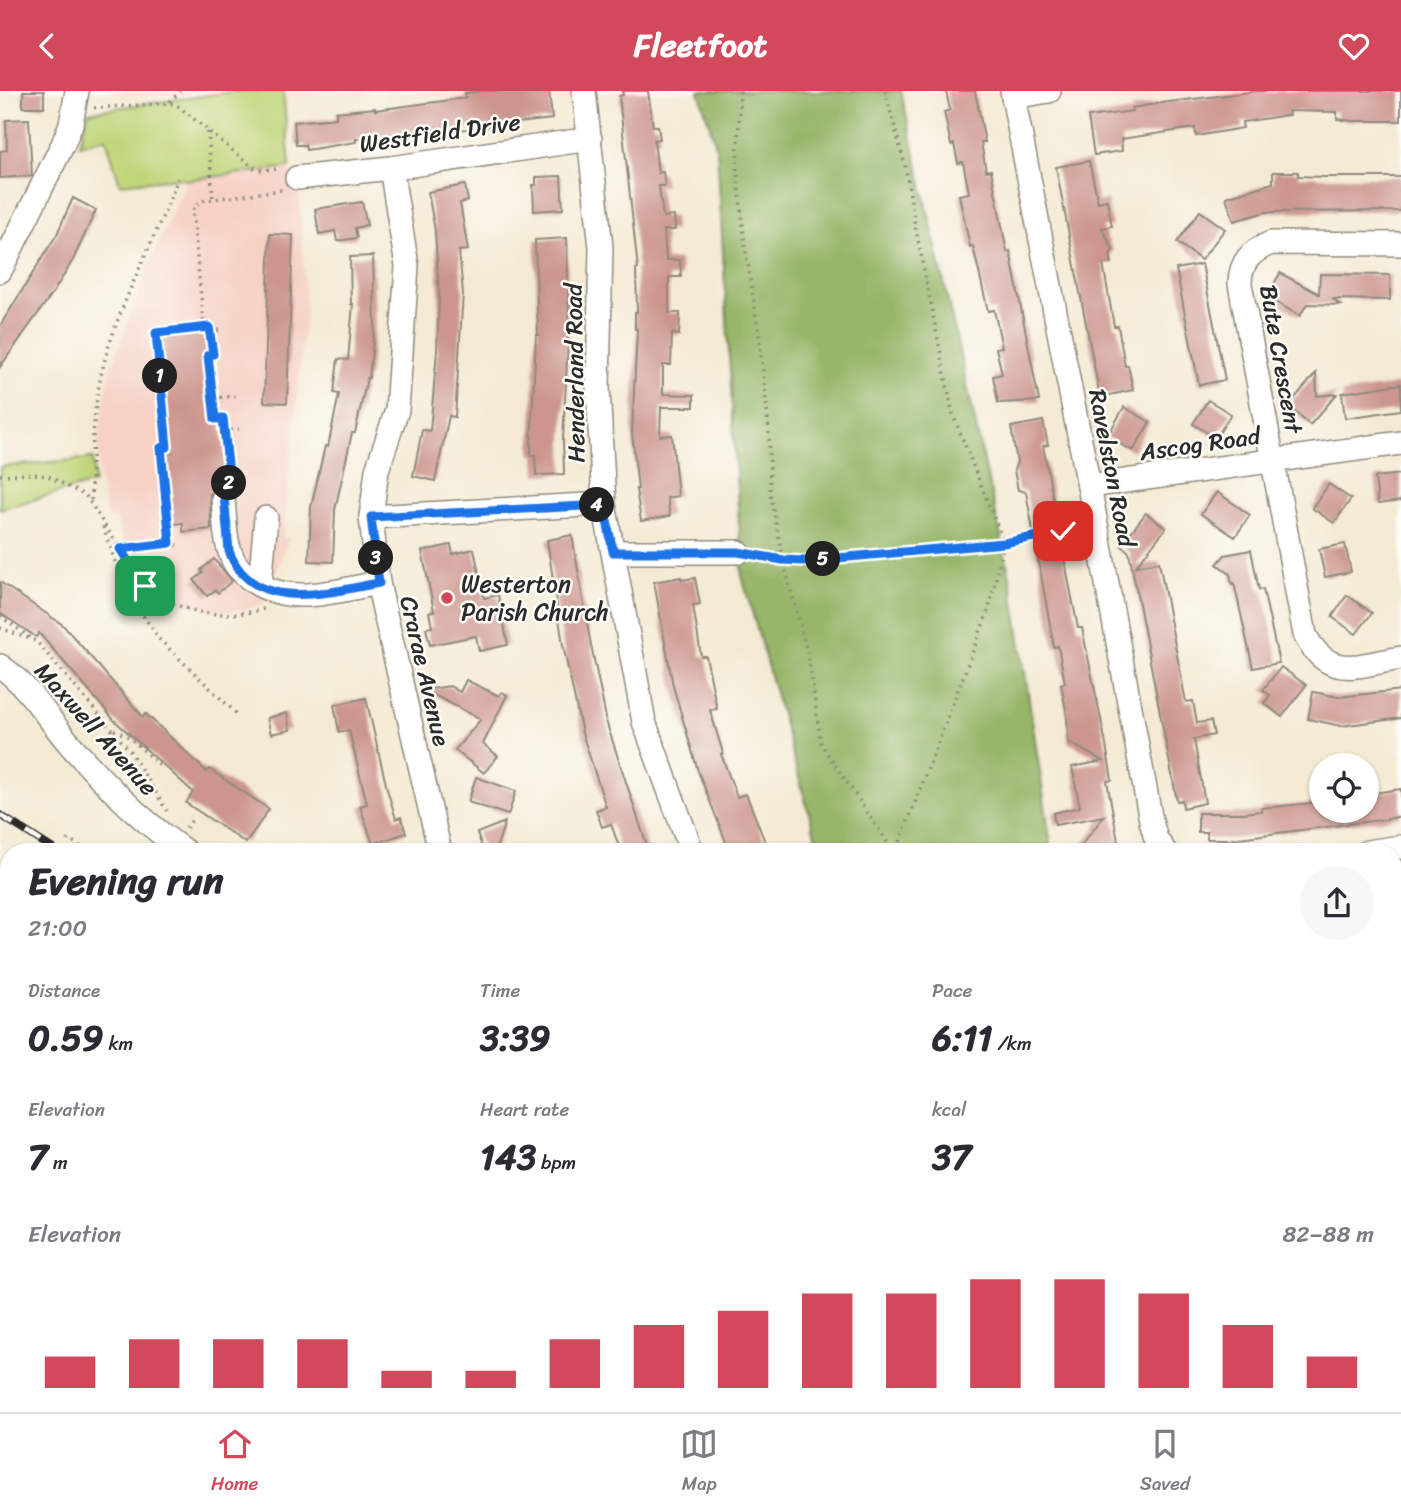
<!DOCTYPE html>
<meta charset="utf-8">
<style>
body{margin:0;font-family:Sriracha,sans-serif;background:#f7f7f7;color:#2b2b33;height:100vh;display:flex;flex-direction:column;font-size:26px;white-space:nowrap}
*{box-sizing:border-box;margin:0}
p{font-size:23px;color:#7c7c81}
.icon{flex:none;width:38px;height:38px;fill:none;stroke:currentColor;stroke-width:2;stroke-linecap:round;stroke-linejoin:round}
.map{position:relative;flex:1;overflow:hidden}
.details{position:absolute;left:0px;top:752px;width:1402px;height:569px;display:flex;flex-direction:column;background:#fff;border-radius:28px 28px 0 0;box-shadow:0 2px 5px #0004}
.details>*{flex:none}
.buttons{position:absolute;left:1309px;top:662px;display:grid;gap:14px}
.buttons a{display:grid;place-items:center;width:70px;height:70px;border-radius:50%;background:#fff;box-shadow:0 2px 5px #0004;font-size:35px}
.pin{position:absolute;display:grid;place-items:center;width:60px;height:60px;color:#fff;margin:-30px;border-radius:14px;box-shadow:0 4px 10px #0006}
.km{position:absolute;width:35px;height:35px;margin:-18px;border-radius:50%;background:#222;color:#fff;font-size:19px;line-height:35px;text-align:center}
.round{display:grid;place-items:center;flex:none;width:74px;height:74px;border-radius:37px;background:#f7f7f7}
.overview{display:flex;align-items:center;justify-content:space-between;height:119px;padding:0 28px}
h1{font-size:38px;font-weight:700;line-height:52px}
.figures{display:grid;grid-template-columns:repeat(3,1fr);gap:10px;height:119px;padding:7px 28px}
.figures div{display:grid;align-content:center}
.figures b{font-size:35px;font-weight:700}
.figures small{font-size:19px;font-weight:400}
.figures p{font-size:19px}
.chart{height:196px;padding:14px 28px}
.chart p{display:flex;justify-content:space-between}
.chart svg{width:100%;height:126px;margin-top:7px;stroke:#d1495b;stroke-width:6}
header{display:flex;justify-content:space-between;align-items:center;height:91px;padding:0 28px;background:#d1495b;color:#fff;font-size:32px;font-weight:700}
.dock{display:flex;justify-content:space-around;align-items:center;height:98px;border-top:2px solid #e1e1e2;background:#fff;font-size:19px;color:#7c7c81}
.dock a{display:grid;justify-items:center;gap:4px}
.dock .current{color:#d1495b}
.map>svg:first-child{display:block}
.built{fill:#f6d2c5}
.green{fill:#bfd579;stroke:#758052;stroke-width:2}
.forest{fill:#97b669;stroke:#61704a;stroke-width:2}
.water{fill:#4fbdc4;stroke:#3d7478;stroke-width:2}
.building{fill:#cc968e}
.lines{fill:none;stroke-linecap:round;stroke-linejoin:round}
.minor-casing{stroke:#908a7f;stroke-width:26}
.path{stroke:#908a7f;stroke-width:3.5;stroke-dasharray:2 5;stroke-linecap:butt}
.minor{stroke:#fff;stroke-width:23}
.rail-casing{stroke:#2b2b2b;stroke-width:8}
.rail{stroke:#fdfcf7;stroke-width:5;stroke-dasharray:16;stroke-linecap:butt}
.route-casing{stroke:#fff;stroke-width:14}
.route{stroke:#1a73e8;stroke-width:9}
.poi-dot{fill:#d1495b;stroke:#fdfcf7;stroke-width:2.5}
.labels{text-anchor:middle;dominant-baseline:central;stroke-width:5;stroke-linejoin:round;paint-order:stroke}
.street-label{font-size:24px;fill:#2b2b2b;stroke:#fdfcf7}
.poi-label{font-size:24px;fill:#2b2b2b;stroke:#fdfcf7;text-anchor:start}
</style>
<header><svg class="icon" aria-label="back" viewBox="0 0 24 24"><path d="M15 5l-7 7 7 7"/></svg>Fleetfoot<svg class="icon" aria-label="heart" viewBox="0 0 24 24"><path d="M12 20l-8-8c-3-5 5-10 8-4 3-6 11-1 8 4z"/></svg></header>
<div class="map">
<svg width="1401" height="1321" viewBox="0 0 1401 1321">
<rect width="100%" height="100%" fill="#fdfcf7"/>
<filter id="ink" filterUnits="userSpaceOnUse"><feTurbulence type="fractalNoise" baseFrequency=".0143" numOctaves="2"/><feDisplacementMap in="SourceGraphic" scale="14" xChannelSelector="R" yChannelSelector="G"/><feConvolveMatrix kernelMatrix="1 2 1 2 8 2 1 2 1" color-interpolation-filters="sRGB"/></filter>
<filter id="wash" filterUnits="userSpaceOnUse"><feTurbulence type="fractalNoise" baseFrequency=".00686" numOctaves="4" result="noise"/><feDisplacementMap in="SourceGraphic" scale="28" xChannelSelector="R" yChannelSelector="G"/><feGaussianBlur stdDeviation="1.57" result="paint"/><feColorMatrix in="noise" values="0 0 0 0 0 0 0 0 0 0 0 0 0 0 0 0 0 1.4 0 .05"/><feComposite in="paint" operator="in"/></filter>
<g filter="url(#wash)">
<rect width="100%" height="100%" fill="#f4ead3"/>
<!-- built -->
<path class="built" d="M 290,78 L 299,99 L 306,220 L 283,446 L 289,447 L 264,513 L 239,520 L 217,521 L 171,508 L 150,496 L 137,479 L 126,457 L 116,428 L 110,429 L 106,423 L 99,387 L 98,346 L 110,280 L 149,173 L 187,89 Z"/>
<!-- green -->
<g class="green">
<path d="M 238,0 L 283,0 L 290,76 L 187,89 L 178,87 L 120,93 L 106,47 L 79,54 L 88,21 Z"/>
<path d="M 93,367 L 94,392 L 0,418 L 0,376 Z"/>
<path d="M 9,806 L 9,941 L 0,937 L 0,827 Z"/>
<path d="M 0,1022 L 9,1025 L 9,1070 L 0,1068 Z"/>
</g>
<!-- forest -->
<g class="forest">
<path d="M 699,0 L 901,0 L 1012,496 L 1052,761 L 820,761 L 742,485 L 717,58 Z"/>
<path d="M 1393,1139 L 1401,1156 L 1401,1321 L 1230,1321 L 1218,1313 L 1393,1312 Z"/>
<path d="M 455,1313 L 494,1313 L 501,1321 L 464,1321 Z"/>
</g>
<!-- water -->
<g class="water">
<path d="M 0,943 L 9,946 L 9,993 L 0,991 Z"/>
<path d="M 518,1313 L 581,1313 L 589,1321 L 526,1321 Z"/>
</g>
<g id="blocks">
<!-- building -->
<g class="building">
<rect x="23" y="0" width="21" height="16"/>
<path d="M 484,0 L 549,0 L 552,28 L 382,48 L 382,46 L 356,48 L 356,51 L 306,59 L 305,54 L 296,54 L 294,31 L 336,27 L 336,21 L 375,17 L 375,19 L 466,7 L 465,2 Z"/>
<path d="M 622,0 L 648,0 L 653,35 L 658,35 L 660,48 L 654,49 L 658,82 L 663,81 L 665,95 L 659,95 L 663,126 L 674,125 L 675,139 L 664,139 L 666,169 L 680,169 L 681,186 L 669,186 L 669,222 L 680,222 L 679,244 L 672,243 L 671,274 L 663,274 L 663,303 L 694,304 L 694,316 L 661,316 L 660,345 L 672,344 L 678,405 L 667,407 L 670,425 L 641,430 L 636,398 L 638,398 L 632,342 L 637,238 L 635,238 L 635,221 L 637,221 L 636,178 L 638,178 L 619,5 L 623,4 Z"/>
<path d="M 946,0 L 975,0 L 985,51 L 981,51 L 986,80 L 991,79 L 1007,161 L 1010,160 L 1039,310 L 998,312 L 993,285 L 1002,283 L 996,257 L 1002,256 L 994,219 L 988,220 L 973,155 L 970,156 L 959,104 L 969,102 L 963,71 L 958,72 L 954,53 L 951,54 L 944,21 L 950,19 Z"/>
<path d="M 1258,0 L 1401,0 L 1401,30 L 1352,30 L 1337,28 L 1337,21 L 1288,20 L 1289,24 L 1242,31 L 1243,37 L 1196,45 L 1195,37 L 1121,48 L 1122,60 L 1094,64 L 1088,26 L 1133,20 L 1132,17 L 1161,12 Z"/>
<path d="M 29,28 L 32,85 L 0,87 L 0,60 L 7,59 L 6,29 Z"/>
<path d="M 1089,70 L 1098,111 L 1107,109 L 1112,135 L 1102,137 L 1113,159 L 1110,164 L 1112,172 L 1103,173 L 1114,235 L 1118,235 L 1125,275 L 1128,274 L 1133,299 L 1100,306 L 1056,76 Z"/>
<path d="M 1273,81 L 1298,81 L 1298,85 L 1324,86 L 1401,86 L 1401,120 L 1266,121 L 1234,130 L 1226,106 L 1273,92 Z"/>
<path d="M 561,85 L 563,118 L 534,120 L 533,94 L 536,94 L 536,86 Z"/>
<path d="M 465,94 L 468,110 L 460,112 L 468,159 L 459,160 L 463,202 L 455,326 L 449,325 L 435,390 L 413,385 L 422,339 L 430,340 L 437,260 L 439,203 L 435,140 L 428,101 Z"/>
<path d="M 73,107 L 96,119 L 73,169 L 54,200 L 0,276 L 0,235 L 57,143 Z"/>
<path d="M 362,111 L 367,134 L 355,137 L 357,147 L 337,150 L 335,140 L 319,143 L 315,118 Z"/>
<path d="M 1200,120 L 1225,138 L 1201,169 L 1177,151 Z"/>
<path d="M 270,143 L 293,144 L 287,312 L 264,311 Z"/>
<path d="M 567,147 L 569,231 L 563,348 L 564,383 L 536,384 L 535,364 L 531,364 L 531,354 L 536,244 L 538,244 L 535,149 Z"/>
<path d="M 373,165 L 375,232 L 369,287 L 367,287 L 355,342 L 352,342 L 335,419 L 333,471 L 309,470 L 311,416 L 325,355 L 328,356 L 339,303 L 334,302 L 338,268 L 348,269 L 353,213 L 351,213 L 350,166 Z"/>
<path d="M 1202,173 L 1225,289 L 1199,294 L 1176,178 Z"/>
<path d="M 1280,182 L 1319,203 L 1320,183 L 1390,184 L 1390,209 L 1333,208 L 1340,214 L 1307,213 L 1300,225 L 1267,206 Z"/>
<path d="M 208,239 L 210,261 L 205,261 L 212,331 L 221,330 L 227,389 L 220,390 L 221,394 L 214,397 L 210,403 L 211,438 L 183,441 L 183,432 L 173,433 L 165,363 L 172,362 L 160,244 Z"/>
<path d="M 1316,282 L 1317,305 L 1337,303 L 1310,334 L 1288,315 Z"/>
<path d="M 1401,293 L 1401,319 L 1345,327 L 1342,302 Z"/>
<path d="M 1208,309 L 1231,323 L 1216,347 L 1193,333 Z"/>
<path d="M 1124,316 L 1150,331 L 1133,360 L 1107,346 Z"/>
<path d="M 1043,330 L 1048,354 L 1043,355 L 1070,497 L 1078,537 L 1082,537 L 1105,648 L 1112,689 L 1107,690 L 1120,761 L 1076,761 L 1104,725 L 1055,734 L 1053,722 L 1080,716 L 1072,676 L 1103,670 L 1068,651 L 1067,624 L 1061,593 L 1065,592 L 1058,555 L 1054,556 L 1026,401 L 1018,399 L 1014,379 L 1017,371 L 1011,336 Z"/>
<path d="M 1401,383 L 1401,410 L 1378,413 L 1375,386 Z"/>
<path d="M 1329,393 L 1351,408 L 1334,432 L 1312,417 Z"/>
<path d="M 1217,401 L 1250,424 L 1235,446 L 1201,423 Z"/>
<path d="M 1146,422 L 1166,437 L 1136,475 L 1159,471 L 1186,611 L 1193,610 L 1197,632 L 1211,630 L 1214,644 L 1194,648 L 1205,712 L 1183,717 L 1182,709 L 1177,710 L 1129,461 L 1121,454 Z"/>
<path d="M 572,444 L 590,549 L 606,627 L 605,627 L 649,761 L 621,761 L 611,733 L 602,736 L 596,719 L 606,716 L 582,642 L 563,554 L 547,449 Z"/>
<path d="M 1345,453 L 1351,481 L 1325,486 L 1319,458 Z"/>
<path d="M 451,454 L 453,463 L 474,458 L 484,507 L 498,504 L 508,554 L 479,560 L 476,545 L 430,554 L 426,537 L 432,536 L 429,521 L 434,520 L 422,460 Z"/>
<path d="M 1251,459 L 1259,499 L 1263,498 L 1279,572 L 1253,577 L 1234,492 L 1232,493 L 1230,483 L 1217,473 L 1225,464 Z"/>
<path d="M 214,468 L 232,490 L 218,502 L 215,499 L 207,505 L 194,489 L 203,482 L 201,479 Z"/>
<path d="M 681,486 L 682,489 L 695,487 L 700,513 L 693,514 L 701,565 L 706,565 L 717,618 L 710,619 L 723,662 L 721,663 L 737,706 L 746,703 L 769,761 L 730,761 L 698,680 L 673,595 L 654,491 Z"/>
<path d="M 0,491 L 63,534 L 143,626 L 146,623 L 207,681 L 209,678 L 269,718 L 246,752 L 186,712 L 193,701 L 114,629 L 39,542 L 36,546 L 0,522 Z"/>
<path d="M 1347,504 L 1372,522 L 1356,543 L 1332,526 Z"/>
<path d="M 1281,576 L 1306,594 L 1282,626 L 1264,612 L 1270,604 L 1263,599 Z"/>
<path d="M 466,589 L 499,605 L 502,601 L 507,604 L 483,653 L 498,665 L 484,682 L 455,659 L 481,628 L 424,599 L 450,595 L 460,601 Z"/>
<path d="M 1401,599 L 1401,627 L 1341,635 L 1308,628 L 1313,601 L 1339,606 Z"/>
<path d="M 366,607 L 387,698 L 396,728 L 401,726 L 406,742 L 373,753 L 360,715 L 367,713 L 349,639 L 339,641 L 334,614 Z"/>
<path d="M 287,622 L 290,639 L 271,643 L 267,627 Z"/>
<path d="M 476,686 L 516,700 L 508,724 L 468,711 Z"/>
<path d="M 1401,698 L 1401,725 L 1388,728 L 1231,748 L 1207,748 L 1207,741 L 1198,741 L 1198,722 L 1244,722 L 1262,720 L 1261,717 L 1321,711 L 1321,719 L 1367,719 L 1367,703 Z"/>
<path d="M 505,731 L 495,761 L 484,761 L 477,742 Z"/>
</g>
</g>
</g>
<g filter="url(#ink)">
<use href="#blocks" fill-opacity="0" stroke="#908a7f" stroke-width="2"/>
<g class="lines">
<defs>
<g id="minor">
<path d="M 584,0 L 601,156 L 598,296 L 604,413 L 644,631 L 692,761"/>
<path d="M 1012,0 L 1089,395 L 1151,730 L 1156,748 L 1165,761"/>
<path d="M 1013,6 L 1049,0"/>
<path d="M 391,77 L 407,175 L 397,319 L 377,379 L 371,426 L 378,492 L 440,761"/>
<path d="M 297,87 L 391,77 L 590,48"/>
<path d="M 1401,153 L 1271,152 C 1251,160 1240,171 1240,193 L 1305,544 C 1329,590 1358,574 1401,567"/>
<path d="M 0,180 L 63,53 L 71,33 L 77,0"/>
<path d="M 1089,395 L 1401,352"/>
<path d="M 223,408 C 225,426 224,449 232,466 C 235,475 242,481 249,487 C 287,517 335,500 378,492"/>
<path d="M 371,426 L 604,413"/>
<path d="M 613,461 L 738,461"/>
<path d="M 260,494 L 266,427"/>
<path d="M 0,575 C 28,594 46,625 68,651 C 103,692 141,730 186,761"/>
<path d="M 1367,761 L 1401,756"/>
<path d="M 1393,910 L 1401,919"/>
<path d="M 0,1084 L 9,1086"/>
<path d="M 0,1141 L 9,1168"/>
<path d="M 67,1312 L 72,1321"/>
<path d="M 307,1312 L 314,1321"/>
<path d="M 692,1312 L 700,1321"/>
<path d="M 1035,1312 L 1045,1321"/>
</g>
</defs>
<!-- minor casing -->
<use href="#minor" class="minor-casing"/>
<!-- path -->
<g class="path">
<path d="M 740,0 L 737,78 L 745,154 L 759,243 L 769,338 L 770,401 L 783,469 L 809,569 L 821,653 L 894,761"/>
<path d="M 885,0 L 906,78 L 914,129 L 953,324 L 1004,452 L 989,518 L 896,761"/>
<path d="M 170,11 L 180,0"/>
<path d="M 94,17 L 169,12 L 178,15 L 254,77 L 261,79 L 280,78"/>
<path d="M 208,41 L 213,108"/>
<path d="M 204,237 L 193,125 L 194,115 L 205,109 L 282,99"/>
<path d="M 210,240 L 219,239"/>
<path d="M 213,307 L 235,305"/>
<path d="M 224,340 L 239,338"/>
<path d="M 0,384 L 33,383 L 48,385 L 86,405 L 136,483 C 167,522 218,530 264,518"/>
<path d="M 91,409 C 92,364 92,320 103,276 C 119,211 155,150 178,87"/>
<path d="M 103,436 L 125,498 L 160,549 L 238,624"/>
<path d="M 170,452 L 161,357 L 167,356 L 156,242 L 209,236 L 213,263 L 208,264 L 215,328 L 223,327 L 230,389"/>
<path d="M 120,458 L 170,452 L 179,455"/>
<path d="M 755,464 L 804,470 L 1004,452 L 1077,438"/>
<path d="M 0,525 L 31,547"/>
<path d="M 0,537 L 36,550 L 130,660 L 167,720"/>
<path d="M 114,639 L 129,646 L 162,677"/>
<path d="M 186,737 L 193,728"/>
<path d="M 68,750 L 69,748 L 89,761"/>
<path d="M 0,834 L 9,837"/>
<path d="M 0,1004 L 9,1007"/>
<path d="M 9,1056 L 9,1057"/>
<path d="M 0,1058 L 9,1042"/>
<path d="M 1393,1246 L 1401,1263"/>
<path d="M 506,1312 L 514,1321"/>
<path d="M 1297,1312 L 1322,1321"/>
</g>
<!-- minor -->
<use href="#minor" class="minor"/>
<defs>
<g id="rail">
<path d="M 0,724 L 58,761"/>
<path d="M 634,1312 L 641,1321"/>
</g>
</defs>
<!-- rail casing -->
<use href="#rail" class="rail-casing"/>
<!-- rail -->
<use href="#rail" class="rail"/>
</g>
</g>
<g class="lines" filter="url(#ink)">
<defs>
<path id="route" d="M 145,495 L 120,458 L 170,452 L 161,357 L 167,356 L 156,242 L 209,236 L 213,263 L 208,264 L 215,328 L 223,327 L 230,392 L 223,393 L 229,460 C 253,524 329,501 379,492 L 371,426 L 604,414 L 613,461 L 738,461 L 783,469 L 804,470 L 1004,452 L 1063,440"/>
</defs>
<!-- route casing -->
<use href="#route" class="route-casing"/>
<!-- route -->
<use href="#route" class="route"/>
</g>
<!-- markers -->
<circle class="poi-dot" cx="447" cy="507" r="7"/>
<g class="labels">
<!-- street labels -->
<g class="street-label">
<text transform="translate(440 42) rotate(-8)">Westfield Drive</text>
<text transform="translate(1281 268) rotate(80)">Bute Crescent</text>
<text transform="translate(575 282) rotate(-91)">Henderland Road</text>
<text transform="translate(1200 353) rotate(-8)">Ascog Road</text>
<text transform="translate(1112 377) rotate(79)">Ravelston Road</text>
<text transform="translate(425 580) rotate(77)">Crarae Avenue</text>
<text transform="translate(96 638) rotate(48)">Maxwell Avenue</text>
</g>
<!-- poi labels -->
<g class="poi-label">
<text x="461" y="493">Westerton<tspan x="461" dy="28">Parish Church</tspan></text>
</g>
</g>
</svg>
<div class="buttons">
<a><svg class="icon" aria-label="locate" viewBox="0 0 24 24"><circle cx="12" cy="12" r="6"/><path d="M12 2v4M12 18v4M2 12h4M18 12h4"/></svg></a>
</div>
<div class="pin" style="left:145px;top:495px;background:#1e9e55"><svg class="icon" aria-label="arrive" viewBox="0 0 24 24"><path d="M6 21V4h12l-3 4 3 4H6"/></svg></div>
<div class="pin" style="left:1063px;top:440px;background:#d93025"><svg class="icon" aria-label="check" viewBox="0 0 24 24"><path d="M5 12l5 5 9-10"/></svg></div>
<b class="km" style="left:160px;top:285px">1</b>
<b class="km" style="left:229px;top:392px">2</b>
<b class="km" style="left:376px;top:467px">3</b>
<b class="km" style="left:597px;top:414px">4</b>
<b class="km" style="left:823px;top:468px">5</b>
<section class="details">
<div class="overview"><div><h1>Evening run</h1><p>21:00</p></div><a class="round"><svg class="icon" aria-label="share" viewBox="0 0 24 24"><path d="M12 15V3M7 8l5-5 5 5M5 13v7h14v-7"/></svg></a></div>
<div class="figures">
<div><p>Distance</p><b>0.59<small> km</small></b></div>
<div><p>Time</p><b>3:39</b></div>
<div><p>Pace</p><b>6:11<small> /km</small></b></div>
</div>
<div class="figures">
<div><p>Elevation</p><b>7<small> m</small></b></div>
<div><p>Heart rate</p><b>143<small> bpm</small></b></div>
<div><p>kcal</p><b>37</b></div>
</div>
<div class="chart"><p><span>Elevation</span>82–88 m</p>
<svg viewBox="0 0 160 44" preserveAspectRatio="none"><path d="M5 44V33M15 44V27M25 44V27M35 44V27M45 44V38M55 44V38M65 44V27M75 44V22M85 44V17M95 44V11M105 44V11M115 44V6M125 44V6M135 44V11M145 44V22M155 44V33"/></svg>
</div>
</section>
</div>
<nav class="dock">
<a class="current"><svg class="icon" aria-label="home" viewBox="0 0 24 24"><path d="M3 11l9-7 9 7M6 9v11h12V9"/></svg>Home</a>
<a><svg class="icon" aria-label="map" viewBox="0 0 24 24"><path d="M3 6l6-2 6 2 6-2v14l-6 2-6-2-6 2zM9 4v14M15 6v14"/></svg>Map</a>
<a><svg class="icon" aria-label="saved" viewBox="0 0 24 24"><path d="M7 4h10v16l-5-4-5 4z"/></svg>Saved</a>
</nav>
